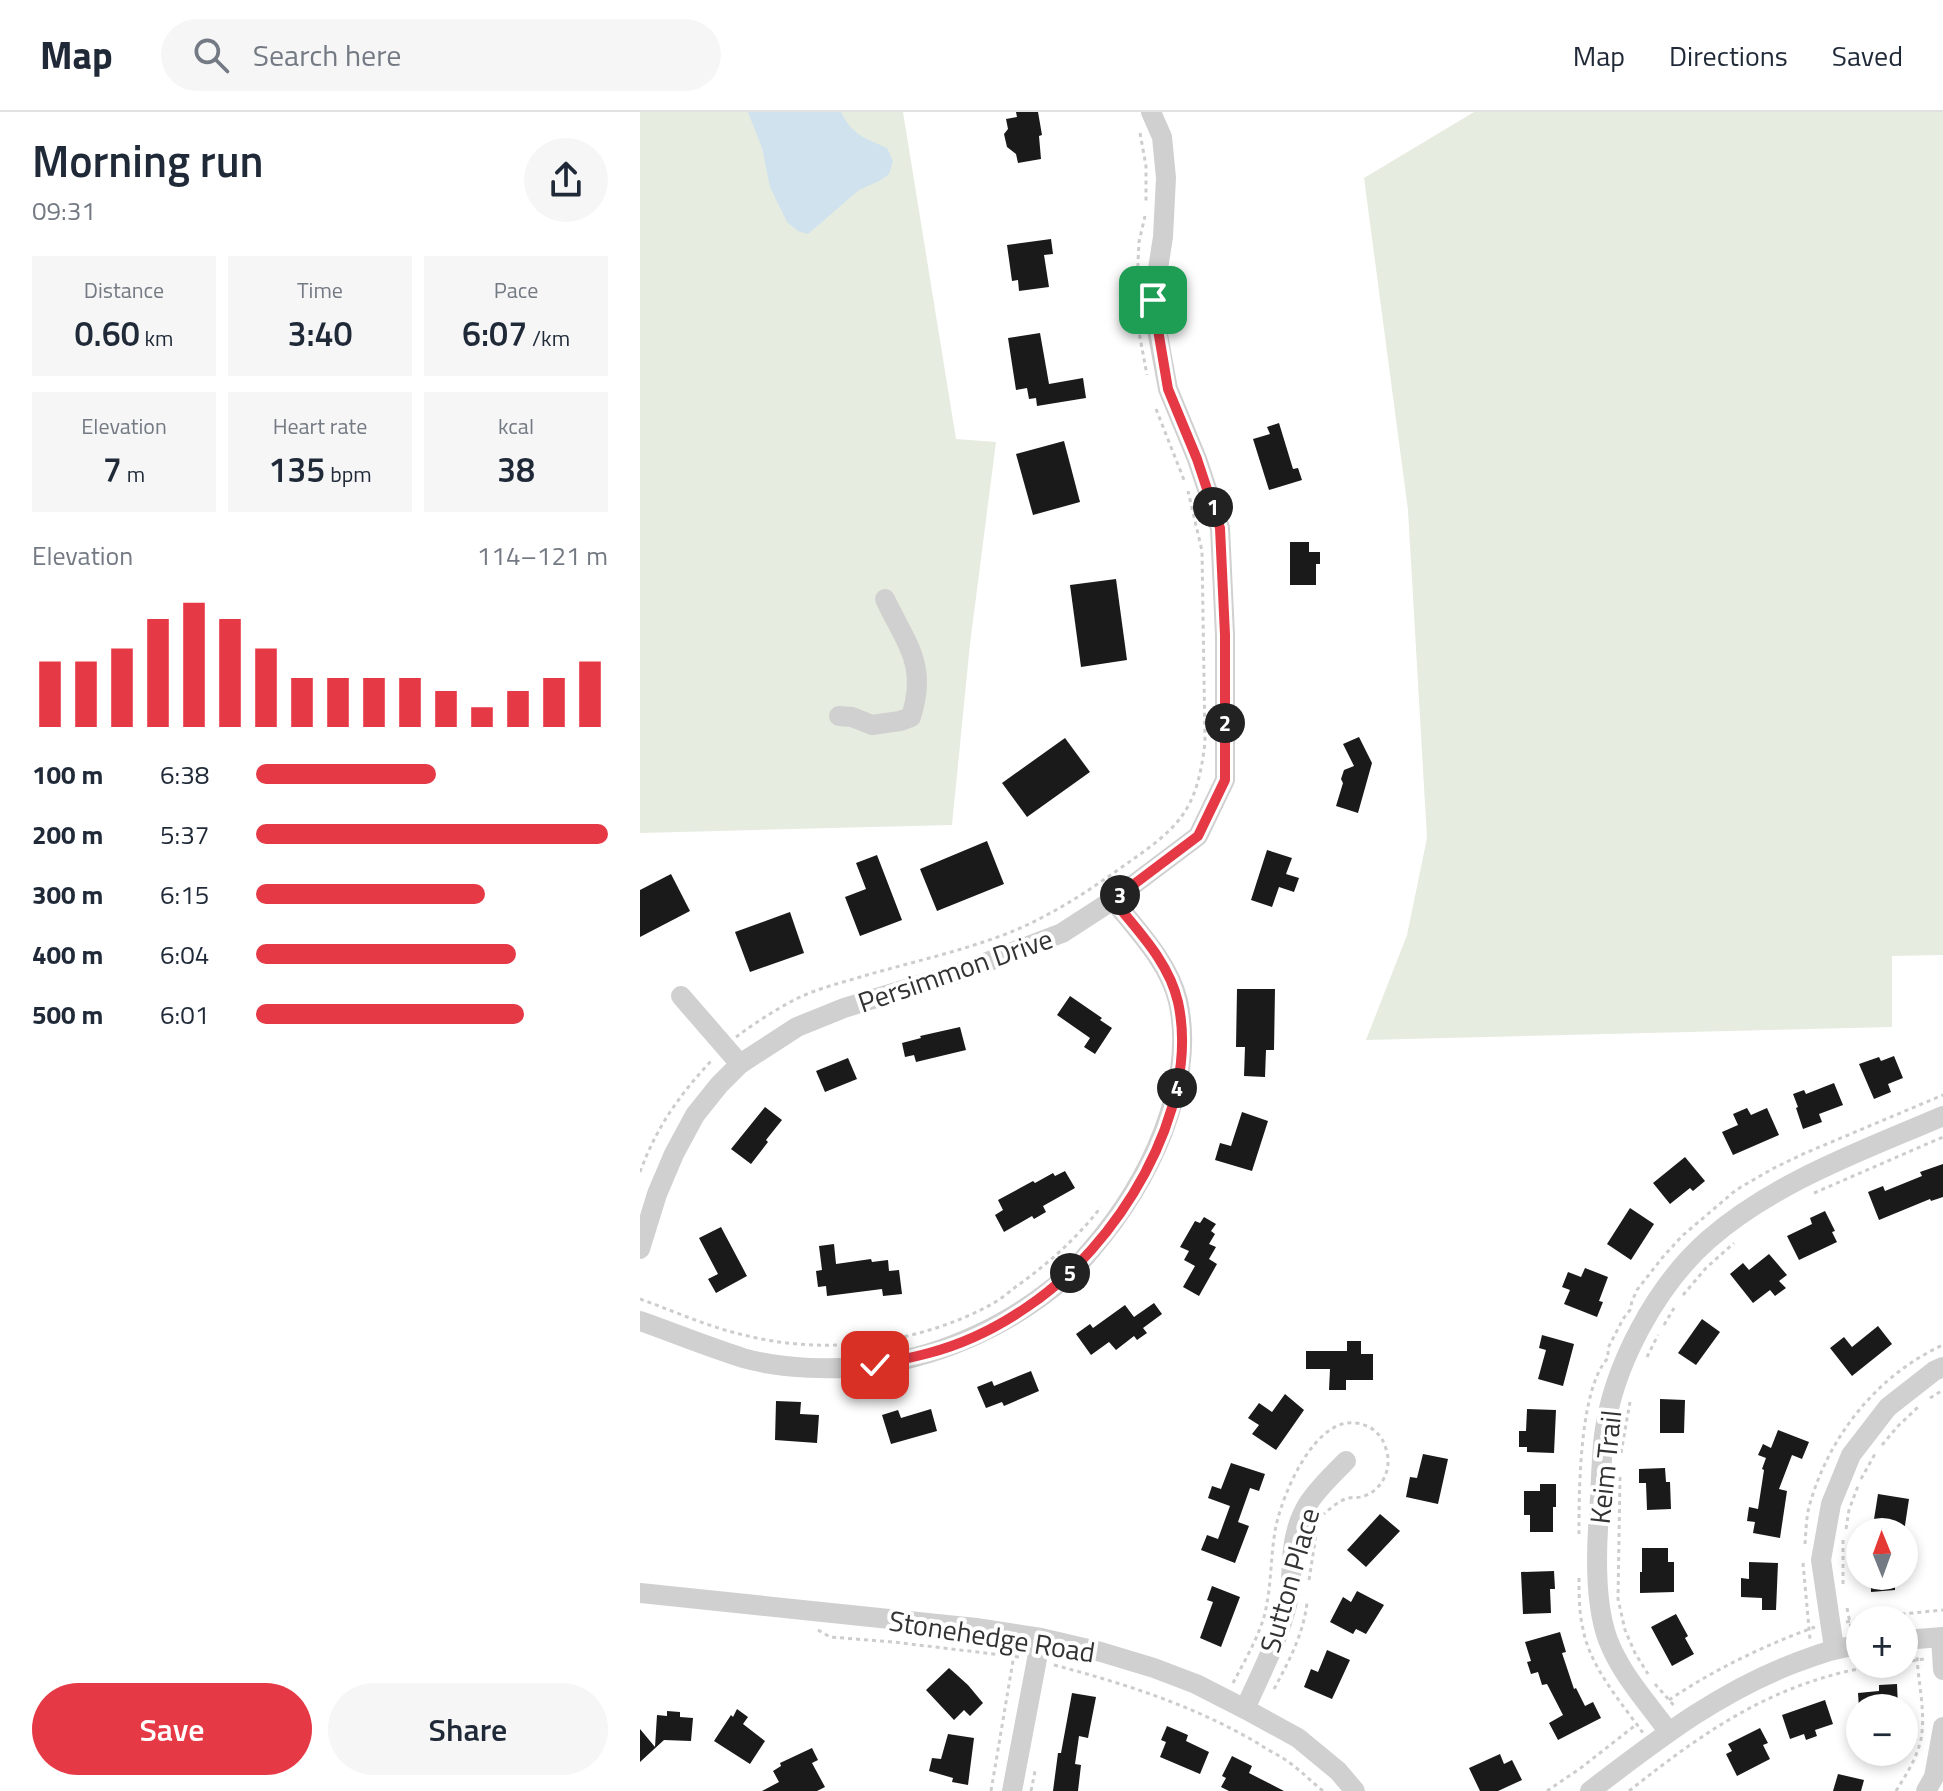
<!DOCTYPE html>
<meta charset="utf-8">
<style>
body{margin:0;font-family:"Titillium Web",sans-serif;background:#f6f6f7;color:#1f2937;height:100vh;display:flex;flex-direction:column;font-size:30px;white-space:nowrap}
*{box-sizing:border-box;margin:0}
p{font-size:26px;color:#747a83}
.icon{flex:none;width:44px;height:44px;fill:none;stroke:currentColor;stroke-width:2;stroke-linecap:round;stroke-linejoin:round}
.map{position:relative;flex:1;overflow:hidden}
.details{display:flex;flex-direction:column;background:#fff;width:640px}
.details>*{flex:none}
.needle{width:52px;rotate:359deg}
.controls{position:absolute;left:1206px;top:1406px;display:grid;gap:16px}
.controls a{display:grid;place-items:center;width:72px;height:72px;border-radius:50%;background:#fff;box-shadow:0 4px 12px #0003;font-size:40px}
.pin{position:absolute;display:grid;place-items:center;width:68px;height:68px;color:#fff;margin:-34px;border-radius:16px;box-shadow:0 4px 12px #0006}
.km{position:absolute;width:40px;height:40px;margin:-20px;border-radius:50%;background:#222;color:#fff;font-size:22px;line-height:40px;text-align:center}
.round{display:grid;place-items:center;flex:none;width:84px;height:84px;border-radius:42px;background:#f6f6f7}
.summary{display:flex;align-items:center;justify-content:space-between;height:136px;padding:0 32px}
h1{font-size:44px;font-weight:600;line-height:60px}
.metrics{display:grid;grid-template-columns:repeat(3,1fr);gap:12px;height:136px;padding:8px 32px}
.metrics div{display:grid;align-content:center;border-radius:0px;background:#f6f6f7;text-align:center}
.metrics b{font-size:34px;font-weight:600}
.metrics small{font-size:22px;font-weight:400}
.metrics p{font-size:22px}
.chart{height:224px;padding:16px 32px}
.chart p{display:flex;justify-content:space-between}
.chart svg{width:100%;height:144px;margin-top:8px;stroke:#e63946;stroke-width:6}
.cta{display:flex;gap:16px;margin-top:auto;padding:16px 32px}
.cta a{flex:1;height:92px;border-radius:48px;background:#e63946;color:#fff;font-size:32px;font-weight:600;line-height:92px;text-align:center}
.cta a+a{background:#f6f6f7;color:#1f2937}
ul{padding:0 32px;list-style:none;font-size:26px}
li{display:grid;grid-template-columns:128px 96px 1fr;align-items:center;height:60px}
li i{height:20px;border-radius:10px;background:#e63946}
header{display:flex;align-items:center;gap:48px;box-sizing:border-box;height:112px;padding:0 40px;background:#fff;border-bottom:2px solid #e0e1e3}
header strong{font-size:38px}
nav{display:flex;gap:44px;margin-inline-start:auto;font-size:28px}
.search{width:560px;height:72px;background:#f6f6f7;display:flex;align-items:center;gap:20px;box-sizing:border-box;padding:0 28px;border-radius:44px;color:#747a83;font-size:30px}
main{display:flex;flex:1;min-height:0}
.map>svg:first-child{display:block}
.green{fill:#e6ecdf}
.water{fill:#cfe2ee}
.building{fill:#1a1a1a}
.lines{fill:none;stroke-linecap:round;stroke-linejoin:round}
.path{stroke:#cdcdcd;stroke-width:3;stroke-dasharray:4 4;stroke-linecap:butt}
.minor{stroke:#d0d0d0;stroke-width:20}
.route-casing{stroke:#fff;stroke-width:16}
.route{stroke:#e63946;stroke-width:10}
.labels{text-anchor:middle;dominant-baseline:central;stroke-width:8;stroke-linejoin:round;paint-order:stroke}
.street-label{font-size:28px;fill:#333;stroke:#fff}
</style>
<header>
<strong>Map</strong>
<div class="search"><svg class="icon" aria-label="search" viewBox="0 0 24 24"><circle cx="10" cy="10" r="6"/><path d="M15 15l6 6"/></svg>Search here</div>
<nav><a>Map</a><a>Directions</a><a>Saved</a></nav>
</header>
<main>
<section class="details">
<div class="summary"><div><h1>Morning run</h1><p>09:31</p></div><a class="round"><svg class="icon" aria-label="share" viewBox="0 0 24 24"><path d="M12 15V3M7 8l5-5 5 5M5 13v7h14v-7"/></svg></a></div>
<div class="metrics">
<div><p>Distance</p><b>0.60<small> km</small></b></div>
<div><p>Time</p><b>3:40</b></div>
<div><p>Pace</p><b>6:07<small> /km</small></b></div>
</div>
<div class="metrics">
<div><p>Elevation</p><b>7<small> m</small></b></div>
<div><p>Heart rate</p><b>135<small> bpm</small></b></div>
<div><p>kcal</p><b>38</b></div>
</div>
<div class="chart"><p><span>Elevation</span>114–121 m</p>
<svg viewBox="0 0 160 44" preserveAspectRatio="none"><path d="M5 44V24M15 44V24M25 44V20M35 44V11M45 44V6M55 44V11M65 44V20M75 44V29M85 44V29M95 44V29M105 44V29M115 44V33M125 44V38M135 44V33M145 44V29M155 44V24"/></svg>
</div>
<ul>
<li><b>100 m</b>6:38<i style="width:51%"></i></li>
<li><b>200 m</b>5:37<i style="width:100%"></i></li>
<li><b>300 m</b>6:15<i style="width:65%"></i></li>
<li><b>400 m</b>6:04<i style="width:74%"></i></li>
<li><b>500 m</b>6:01<i style="width:76%"></i></li>
</ul>
<div class="cta"><a>Save</a><a>Share</a></div>
</section>
<div class="map">
<svg width="1303" height="1679" viewBox="0 0 1303 1679">
<rect width="100%" height="100%" fill="#fff"/>
<!-- green -->
<g class="green">
<path d="M 0,0 L 263,0 L 316,327 L 356,330 L 330,532 L 312,713 L 0,721 Z"/>
<path d="M 834,0 L 1303,0 L 1303,843 L 1252,844 L 1252,915 L 726,928 L 767,823 L 787,726 L 768,398 L 724,66 Z"/>
</g>
<!-- water -->
<path class="water" d="M 108,0 L 201,0 C 212,23 225,26 247,36 L 253,49 L 249,62 L 241,68 L 219,78 L 168,122 L 158,119 L 147,110 L 130,75 L 122,36 Z"/>
<!-- building -->
<g class="building">
<path d="M 376,0 L 398,0 L 402,23 L 399,24 L 401,47 L 378,51 L 376,42 L 367,35 L 364,22 L 368,17 L 366,7 L 377,5 Z"/>
<path d="M 411,127 L 413,142 L 404,143 L 409,175 L 379,179 L 378,168 L 372,169 L 367,133 Z"/>
<path d="M 400,221 L 409,272 L 443,266 L 446,286 L 397,294 L 396,286 L 389,287 L 387,276 L 376,278 L 368,226 Z"/>
<path d="M 639,311 L 653,357 L 658,356 L 662,368 L 629,378 L 613,327 L 630,322 L 627,315 Z"/>
<path d="M 424,329 L 440,390 L 393,403 L 376,342 Z"/>
<path d="M 650,430 L 669,430 L 669,440 L 680,440 L 680,452 L 676,452 L 676,473 L 650,473 Z"/>
<path d="M 476,467 L 487,548 L 441,555 L 430,473 Z"/>
<path d="M 719,625 L 732,651 L 718,701 L 696,694 L 703,671 L 701,667 L 704,658 L 714,654 L 703,632 Z"/>
<path d="M 425,626 L 450,660 L 387,705 L 362,671 Z"/>
<path d="M 347,729 L 364,772 L 297,799 L 280,757 Z"/>
<path d="M 627,738 L 652,746 L 646,762 L 659,766 L 654,780 L 639,775 L 632,795 L 611,788 Z"/>
<path d="M 237,743 L 262,808 L 220,824 L 205,785 L 226,777 L 216,751 Z"/>
<path d="M 31,762 L 50,799 L 0,825 L 0,778 Z"/>
<path d="M 150,800 L 164,841 L 110,860 L 95,820 Z"/>
<path d="M 597,877 L 635,877 L 634,938 L 626,938 L 625,965 L 604,964 L 605,935 L 596,935 Z"/>
<path d="M 430,884 L 462,906 L 460,908 L 472,916 L 455,942 L 444,935 L 450,926 L 417,903 Z"/>
<path d="M 320,915 L 326,938 L 276,950 L 274,943 L 265,945 L 262,931 L 281,926 L 280,924 Z"/>
<path d="M 1254,944 L 1263,966 L 1248,972 L 1251,980 L 1234,987 L 1219,952 L 1239,945 L 1241,949 Z"/>
<path d="M 208,946 L 217,967 L 185,980 L 176,959 Z"/>
<path d="M 1194,971 L 1203,993 L 1179,1002 L 1182,1010 L 1163,1017 L 1156,996 L 1158,995 L 1153,982 L 1164,978 L 1166,982 Z"/>
<path d="M 125,995 L 142,1008 L 126,1028 L 128,1030 L 111,1052 L 91,1037 Z"/>
<path d="M 1107,996 L 1111,1003 L 1127,996 L 1139,1023 L 1093,1043 L 1082,1020 L 1098,1013 L 1093,1002 Z"/>
<path d="M 602,1000 L 628,1009 L 612,1059 L 575,1048 L 580,1031 L 591,1034 Z"/>
<path d="M 1045,1045 L 1065,1069 L 1053,1079 L 1050,1076 L 1030,1092 L 1013,1071 Z"/>
<path d="M 1303,1052 L 1303,1085 L 1291,1089 L 1290,1087 L 1239,1108 L 1228,1080 L 1243,1074 L 1245,1079 L 1282,1064 L 1280,1060 Z"/>
<path d="M 425,1059 L 435,1076 L 403,1094 L 406,1100 L 394,1107 L 392,1104 L 364,1120 L 355,1103 L 363,1098 L 358,1088 L 393,1069 L 395,1071 L 413,1061 L 415,1064 Z"/>
<path d="M 990,1096 L 1014,1112 L 991,1148 L 967,1132 Z"/>
<path d="M 1185,1099 L 1195,1119 L 1192,1120 L 1197,1130 L 1159,1148 L 1147,1124 L 1172,1112 L 1170,1106 Z"/>
<path d="M 564,1105 L 576,1112 L 571,1119 L 575,1122 L 569,1132 L 576,1135 L 569,1147 L 577,1152 L 559,1184 L 543,1175 L 555,1154 L 544,1148 L 549,1139 L 540,1135 L 555,1109 L 560,1111 Z"/>
<path d="M 81,1115 L 107,1164 L 76,1181 L 68,1167 L 78,1162 L 59,1126 Z"/>
<path d="M 194,1132 L 196,1152 L 231,1147 L 232,1150 L 248,1148 L 249,1159 L 259,1158 L 262,1182 L 243,1184 L 242,1177 L 187,1184 L 186,1174 L 178,1175 L 176,1159 L 182,1158 L 179,1134 Z"/>
<path d="M 1129,1142 L 1147,1163 L 1139,1169 L 1146,1176 L 1135,1184 L 1130,1178 L 1113,1191 L 1090,1162 L 1103,1151 L 1109,1158 Z"/>
<path d="M 945,1156 L 968,1165 L 959,1189 L 963,1190 L 957,1205 L 924,1192 L 930,1178 L 922,1175 L 928,1160 L 941,1165 Z"/>
<path d="M 514,1191 L 522,1202 L 503,1216 L 507,1221 L 497,1228 L 494,1224 L 476,1238 L 469,1230 L 451,1243 L 436,1222 L 450,1212 L 453,1216 L 485,1193 L 494,1205 Z"/>
<path d="M 1062,1207 L 1080,1220 L 1056,1253 L 1038,1241 Z"/>
<path d="M 1238,1214 L 1252,1232 L 1212,1264 L 1190,1236 L 1204,1225 L 1212,1235 Z"/>
<path d="M 902,1223 L 934,1232 L 923,1274 L 898,1267 L 906,1238 L 899,1236 Z"/>
<path d="M 707,1229 L 721,1229 L 721,1242 L 733,1242 L 733,1268 L 706,1268 L 706,1278 L 689,1278 L 690,1257 L 666,1257 L 666,1239 L 707,1239 Z"/>
<path d="M 391,1259 L 399,1279 L 364,1294 L 362,1290 L 346,1296 L 337,1275 L 352,1269 L 354,1274 Z"/>
<path d="M 645,1282 L 664,1298 L 636,1338 L 612,1322 L 619,1313 L 608,1306 L 619,1291 L 632,1300 Z"/>
<path d="M 1020,1287 L 1045,1288 L 1044,1321 L 1020,1321 Z"/>
<path d="M 136,1289 L 161,1290 L 160,1302 L 179,1303 L 177,1331 L 135,1328 Z"/>
<path d="M 291,1297 L 297,1319 L 251,1332 L 242,1303 L 258,1298 L 261,1306 Z"/>
<path d="M 887,1297 L 916,1298 L 914,1341 L 887,1340 L 887,1335 L 879,1335 L 879,1319 L 886,1319 Z"/>
<path d="M 1138,1318 L 1169,1330 L 1162,1347 L 1152,1343 L 1139,1377 L 1147,1379 L 1140,1426 L 1113,1421 L 1115,1410 L 1107,1409 L 1109,1395 L 1118,1397 L 1124,1358 L 1122,1357 L 1126,1346 L 1118,1343 L 1123,1332 L 1131,1336 Z"/>
<path d="M 783,1342 L 808,1347 L 798,1392 L 766,1385 L 770,1365 L 777,1366 Z"/>
<path d="M 591,1351 L 625,1362 L 619,1379 L 610,1376 L 598,1410 L 609,1414 L 595,1451 L 561,1438 L 567,1423 L 578,1427 L 590,1394 L 568,1386 L 572,1374 L 581,1377 Z"/>
<path d="M 1025,1356 L 1026,1370 L 1030,1370 L 1031,1397 L 1007,1398 L 1006,1371 L 999,1371 L 999,1357 Z"/>
<path d="M 900,1372 L 916,1372 L 916,1395 L 913,1395 L 913,1420 L 890,1420 L 890,1403 L 884,1403 L 884,1379 L 900,1379 Z"/>
<path d="M 1238,1382 L 1269,1387 L 1264,1420 L 1232,1420 Z"/>
<path d="M 740,1402 L 760,1419 L 726,1455 L 707,1438 Z"/>
<path d="M 1002,1436 L 1028,1436 L 1028,1450 L 1034,1450 L 1034,1480 L 1000,1481 L 1000,1460 L 1002,1460 Z"/>
<path d="M 1109,1450 L 1138,1451 L 1136,1498 L 1122,1498 L 1122,1486 L 1101,1485 L 1101,1466 L 1109,1467 Z"/>
<path d="M 914,1459 L 915,1477 L 910,1477 L 911,1501 L 883,1502 L 881,1460 Z"/>
<path d="M 1231,1464 L 1255,1464 L 1255,1478 L 1231,1480 Z"/>
<path d="M 572,1474 L 600,1485 L 581,1535 L 560,1526 L 573,1490 L 567,1488 Z"/>
<path d="M 717,1479 L 744,1493 L 726,1522 L 716,1517 L 713,1522 L 690,1510 L 703,1485 L 711,1490 Z"/>
<path d="M 1036,1502 L 1048,1524 L 1045,1526 L 1054,1542 L 1032,1554 L 1011,1515 Z"/>
<path d="M 920,1520 L 926,1540 L 922,1541 L 934,1577 L 936,1576 L 945,1594 L 953,1590 L 961,1606 L 918,1628 L 909,1611 L 923,1603 L 907,1572 L 902,1573 L 898,1560 L 891,1562 L 887,1550 L 891,1549 L 885,1530 Z"/>
<path d="M 687,1538 L 710,1548 L 692,1587 L 664,1575 L 671,1557 L 678,1560 Z"/>
<path d="M 309,1556 L 328,1573 L 343,1591 L 330,1604 L 324,1598 L 314,1608 L 286,1578 Z"/>
<path d="M 1257,1572 L 1258,1596 L 1219,1596 L 1218,1581 L 1239,1579 L 1239,1573 Z"/>
<path d="M 432,1581 L 456,1585 L 448,1626 L 439,1624 L 435,1652 L 441,1653 L 438,1679 L 413,1679 L 418,1641 L 421,1641 Z"/>
<path d="M 1185,1588 L 1193,1612 L 1175,1618 L 1177,1624 L 1166,1628 L 1164,1622 L 1150,1627 L 1142,1603 Z"/>
<path d="M 97,1597 L 108,1605 L 103,1612 L 125,1629 L 110,1652 L 74,1629 L 91,1603 L 93,1605 Z"/>
<path d="M 27,1599 L 40,1600 L 40,1605 L 53,1606 L 51,1629 L 24,1628 L 0,1650 L 0,1617 L 15,1635 L 17,1603 L 27,1604 Z"/>
<path d="M 527,1614 L 548,1623 L 546,1629 L 569,1640 L 560,1662 L 520,1645 L 526,1630 L 521,1628 Z"/>
<path d="M 1120,1616 L 1128,1631 L 1123,1633 L 1130,1647 L 1097,1664 L 1086,1642 L 1092,1639 L 1088,1632 Z"/>
<path d="M 308,1622 L 334,1626 L 328,1673 L 312,1670 L 313,1666 L 289,1659 L 292,1646 L 301,1647 Z"/>
<path d="M 172,1636 L 178,1648 L 172,1651 L 185,1675 L 177,1679 L 122,1679 L 139,1670 L 133,1659 L 141,1654 L 140,1651 Z"/>
<path d="M 860,1642 L 864,1652 L 872,1648 L 882,1668 L 858,1679 L 840,1679 L 829,1656 Z"/>
<path d="M 592,1644 L 612,1654 L 609,1661 L 644,1679 L 589,1679 L 581,1675 L 586,1666 L 582,1664 Z"/>
<path d="M 1198,1662 L 1224,1668 L 1221,1679 L 1193,1679 Z"/>
</g>
<g class="lines">
<!-- path -->
<g class="path">
<path d="M 500,21 L 506,54 L 506,92"/>
<path d="M 497,171 L 499,130 L 505,104"/>
<path d="M 498,215 L 507,263"/>
<path d="M 516,297 L 544,368"/>
<path d="M 96,925 C 115,911 136,897 158,886 C 179,876 204,870 227,863 C 269,851 313,841 355,826 C 401,810 443,783 482,755 C 538,716 557,701 565,630 L 562,439 L 548,379"/>
<path d="M 0,1060 C 17,1014 40,982 73,947"/>
<path d="M 1174,1081 L 1303,1025"/>
<path d="M 1043,1183 L 1066,1156 L 1094,1131"/>
<path d="M 0,1187 C 34,1199 68,1215 104,1223 C 185,1244 279,1232 352,1192 C 361,1187 369,1180 377,1174 C 409,1151 437,1126 461,1095"/>
<path d="M 1024,1213 L 1034,1196"/>
<path d="M 1007,1245 L 1018,1223"/>
<path d="M 1290,1286 L 1303,1278"/>
<path d="M 1242,1333 L 1258,1314 L 1278,1295"/>
<path d="M 981,1341 L 990,1290"/>
<path d="M 980,1365 L 978,1487 L 985,1518 L 995,1541 L 1008,1562"/>
<path d="M 1221,1367 L 1235,1342"/>
<path d="M 1206,1417 L 1209,1398 L 1218,1374"/>
<path d="M 939,1422 C 939,1380 939,1277 968,1246 L 968,1236 L 983,1207 L 990,1198 L 992,1189 L 997,1178 L 1022,1146 L 1042,1124 L 1096,1078 L 1132,1057 L 1163,1042 L 1303,983"/>
<path d="M 1203,1428 L 1203,1472"/>
<path d="M 1165,1432 C 1166,1420 1166,1407 1169,1395 C 1188,1325 1237,1263 1303,1233"/>
<path d="M 1163,1451 L 1170,1527"/>
<path d="M 939,1466 C 939,1483 939,1500 943,1517 C 950,1555 981,1590 1003,1621"/>
<path d="M 669,1468 L 677,1416"/>
<path d="M 1207,1496 L 1211,1516"/>
<path d="M 1206,1510 L 1242,1504 L 1303,1498"/>
<path d="M 178,1518 L 190,1525 L 253,1530 L 379,1545"/>
<path d="M 1264,1550 L 1284,1547"/>
<path d="M 414,1553 C 486,1572 555,1594 619,1632 C 629,1639 641,1644 650,1651 C 662,1660 672,1670 683,1679"/>
<path d="M 593,1571 C 604,1550 617,1528 624,1505 C 632,1475 630,1444 636,1414 C 643,1381 675,1305 716,1311 C 731,1313 742,1322 746,1337 C 753,1356 742,1380 721,1385 C 717,1386 713,1385 709,1386 C 699,1388 691,1396 684,1402"/>
<path d="M 1015,1572 L 1036,1596"/>
<path d="M 634,1577 C 649,1549 663,1523 667,1491"/>
<path d="M 1029,1588 C 1075,1557 1123,1534 1175,1515"/>
<path d="M 351,1679 L 375,1537"/>
<path d="M 391,1679 L 395,1659"/>
<path d="M 907,1679 L 942,1655 L 997,1612"/>
<path d="M 989,1679 C 1071,1614 1141,1566 1248,1552"/>
<path d="M 1256,1679 C 1266,1663 1277,1646 1281,1627 C 1286,1600 1278,1571 1277,1544"/>
</g>
<!-- minor -->
<g class="minor">
<path d="M 199,604 L 212,605 L 232,613 L 260,609 L 271,605 C 288,552 266,532 245,487"/>
<path d="M 41,884 L 100,952"/>
<path d="M 0,1137 L 17,1082 L 34,1042 L 55,1003 L 79,973 L 100,952 L 157,915 L 204,896 L 321,860 L 422,821 L 473,788 L 558,724 L 585,668 L 585,523 L 580,416 L 557,347 L 528,277 L 515,207 L 513,188 L 523,125 L 526,66 L 522,25 L 511,0"/>
<path d="M 0,1209 C 34,1221 68,1235 103,1246 C 141,1257 196,1259 236,1253 C 306,1243 373,1211 426,1165 C 435,1158 443,1147 451,1138 C 482,1102 506,1064 523,1020 C 539,977 548,934 538,889 C 529,851 497,818 473,788"/>
<path d="M 0,1481 L 336,1516 L 401,1526 L 461,1540 L 514,1556 L 556,1572 L 605,1597 L 658,1626 L 698,1659 L 715,1679"/>
<path d="M 1301,1526 L 1303,1558"/>
<path d="M 1264,1528 L 1303,1525"/>
<path d="M 1194,1536 L 1181,1448 L 1191,1392 L 1211,1343 L 1248,1295 L 1294,1259 L 1303,1255"/>
<path d="M 605,1597 C 620,1563 638,1529 647,1493 C 652,1475 651,1455 653,1437 C 658,1395 677,1378 706,1349"/>
<path d="M 1028,1619 C 1007,1590 981,1562 968,1528 C 955,1493 956,1440 959,1402 C 961,1376 961,1349 964,1323 C 973,1254 1016,1174 1068,1128 C 1136,1069 1222,1039 1303,1004"/>
<path d="M 372,1679 L 401,1526"/>
<path d="M 950,1679 C 1016,1629 1076,1581 1155,1551 C 1179,1542 1194,1536 1220,1533"/>
<path d="M 1286,1679 L 1294,1665 L 1303,1615"/>
</g>
</g>
<g class="lines">
<defs>
<path id="route" d="M 235,1253 C 253,1249 271,1246 289,1241 C 323,1232 358,1215 387,1195 C 476,1136 562,999 538,890 C 529,850 498,819 473,788 L 558,724 L 585,668 L 585,523 L 580,416 L 557,347 L 528,277 L 513,188"/>
</defs>
<!-- route casing -->
<use href="#route" class="route-casing"/>
<!-- route -->
<use href="#route" class="route"/>
</g>
<g class="labels">
<!-- street labels -->
<g class="street-label">
<text transform="translate(315 858) rotate(-19)">Persimmon Drive</text>
<text transform="translate(965 1355) rotate(-84)">Keim Trail</text>
<text transform="translate(649 1468) rotate(-74)">Sutton Place</text>
<text transform="translate(352 1524) rotate(9)">Stonehedge Road</text>
</g>
</g>
</svg>
<div class="controls">
<a><svg class="needle" viewBox="-14 -14 28 28"><path d="M0-13l5 13h-10z" fill="#e53935"/><path d="M0 13l5-13h-10z" fill="#747a83"/></svg></a>
<a>+</a>
<a>−</a>
</div>
<div class="pin" style="left:513px;top:188px;background:#1e9e55"><svg class="icon" aria-label="arrive" viewBox="0 0 24 24"><path d="M6 21V4h12l-3 4 3 4H6"/></svg></div>
<div class="pin" style="left:235px;top:1253px;background:#d93025"><svg class="icon" aria-label="check" viewBox="0 0 24 24"><path d="M5 12l5 5 9-10"/></svg></div>
<b class="km" style="left:573px;top:395px">1</b>
<b class="km" style="left:585px;top:611px">2</b>
<b class="km" style="left:480px;top:783px">3</b>
<b class="km" style="left:537px;top:976px">4</b>
<b class="km" style="left:430px;top:1161px">5</b>
</div>
</main>
